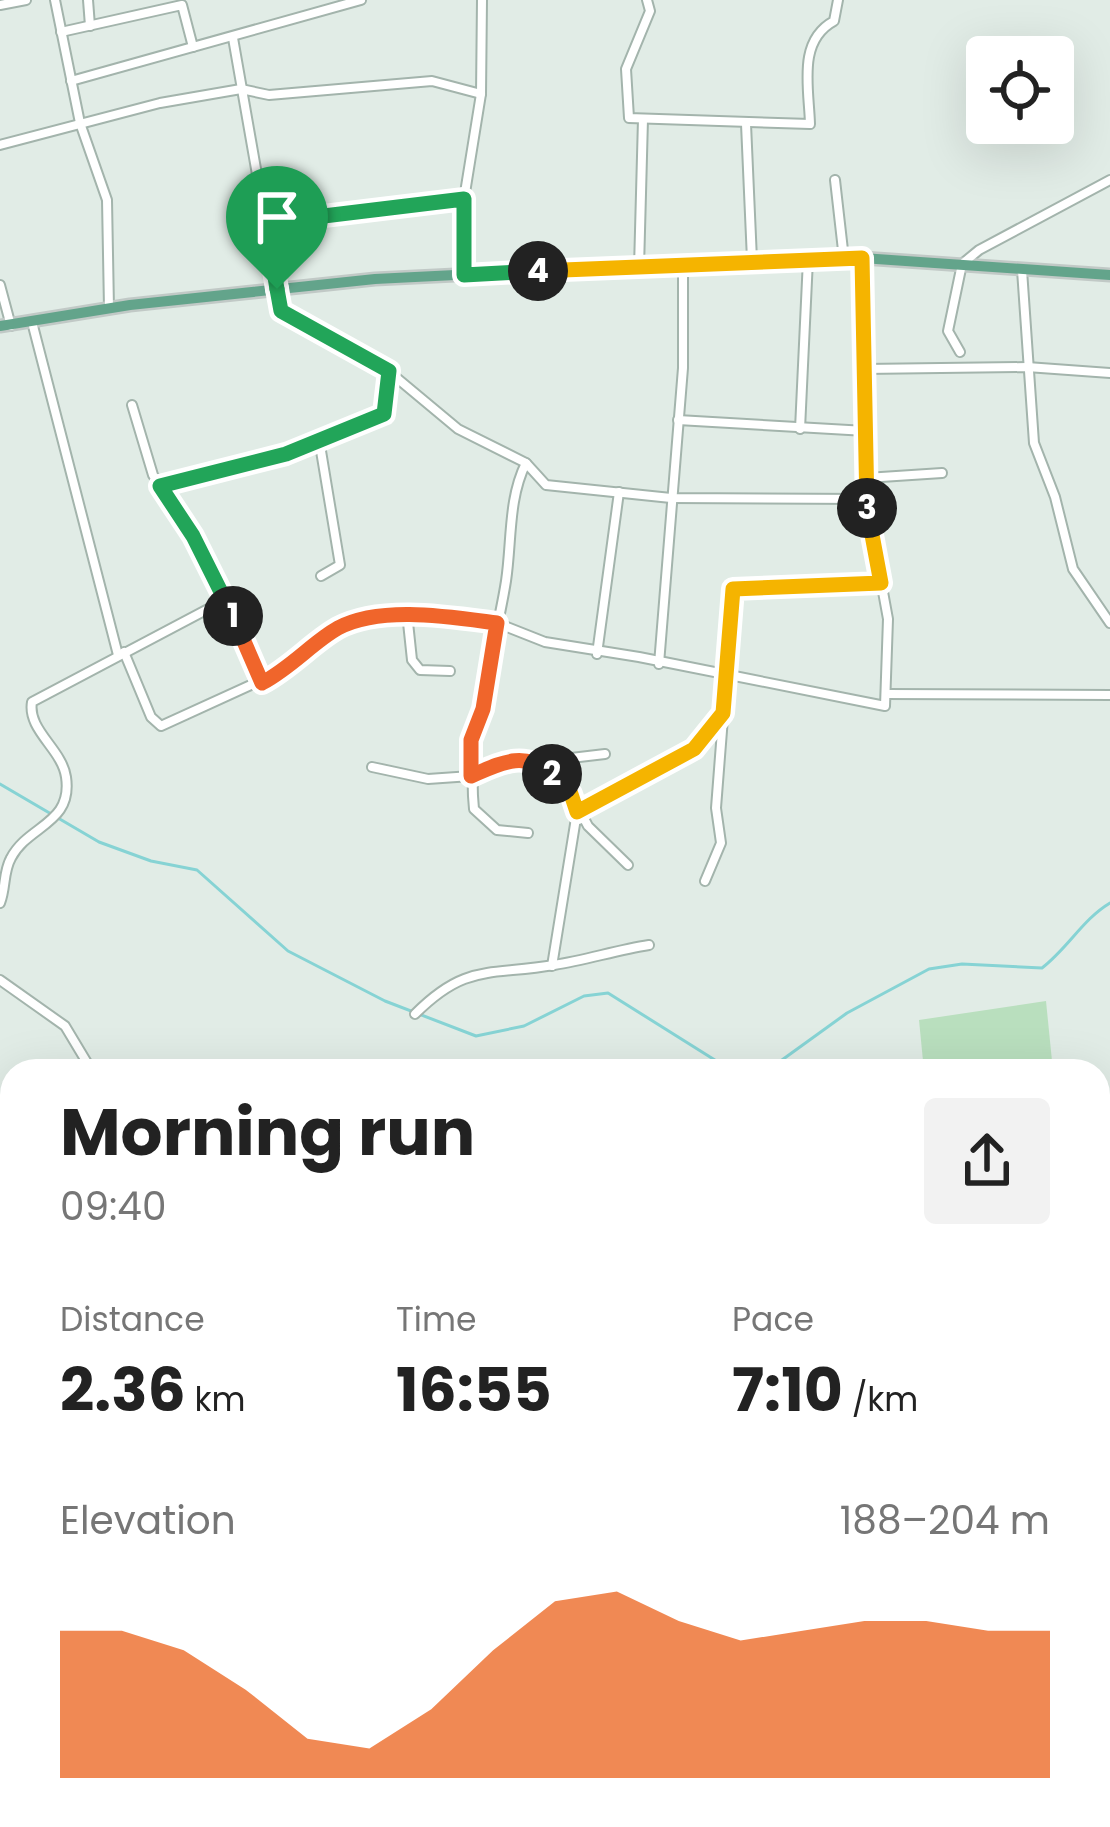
<!DOCTYPE html>
<meta charset="utf-8">
<style>
body{margin:0;font-family:Poppins,sans-serif;background:#f2f2f2;color:#222;height:100vh;display:flex;flex-direction:column;font-size:45px;white-space:nowrap}
*{box-sizing:border-box;margin:0}
p{font-size:39px;color:#767676}
.icon{flex:none;width:66px;height:66px;fill:none;stroke:currentColor;stroke-width:2;stroke-linecap:round;stroke-linejoin:round}
.map{position:relative;flex:1;overflow:hidden}
.sheet{position:absolute;left:0px;top:1059px;width:1110px;height:768px;display:flex;flex-direction:column;background:#fff;border-radius:36px 36px 0 0;box-shadow:0 12px 48px #0002}
.sheet>*{flex:none}
.buttons{position:absolute;left:966px;top:36px;display:grid;gap:24px}
.buttons a{display:grid;place-items:center;width:108px;height:108px;border-radius:12px;background:#fff;box-shadow:0 12px 48px #0002;font-size:60px}
.pin{position:absolute;display:grid;place-items:center;width:102px;height:102px;color:#fff;margin:-123px -51px;border-radius:50% 50% 50% 0;rotate:-45deg;box-shadow:0 0 12px #0007}
.pin .icon{rotate:45deg}
.km{position:absolute;width:60px;height:60px;margin:-30px;border-radius:50%;background:#222;color:#fff;font-size:33px;line-height:60px;text-align:center}
.round{display:grid;place-items:center;flex:none;width:126px;height:126px;border-radius:12px;background:#f2f2f2}
.head{display:flex;align-items:center;justify-content:space-between;height:204px;padding:0 60px}
h1{font-size:66px;font-weight:700;line-height:90px}
.metrics{display:grid;grid-template-columns:repeat(3,1fr);gap:18px;height:204px;padding:12px 60px}
.metrics div{display:grid;align-content:center}
.metrics b{font-size:60px;font-weight:700}
.metrics small{font-size:33px;font-weight:400}
.metrics p{font-size:33px}
.chart{height:336px;padding:24px 60px}
.chart p{display:flex;justify-content:space-between}
.chart svg{width:100%;height:216px;margin-top:12px;fill:#ea580c;opacity:.7}
.map>svg:first-child{display:block}
.green{fill:#b9dfbe}
.lines{fill:none;stroke-linecap:round;stroke-linejoin:round}
.stream{stroke:#86d3d4;stroke-width:3}
.minor-casing{stroke:#a3b4ac;stroke-width:12}
.major-casing{stroke:#c1c9c6;stroke-width:15}
.minor{stroke:#fff;stroke-width:8}
.major{stroke:#63a48b;stroke-width:10}
.split-1-casing{stroke:#fff;stroke-width:24}
.split-2-casing{stroke:#fff;stroke-width:24}
.split-3-casing{stroke:#fff;stroke-width:24}
.split-4-casing{stroke:#fff;stroke-width:24}
.split-5-casing{stroke:#fff;stroke-width:24}
.split-1{stroke:#22a559;stroke-width:15}
.split-2{stroke:#f0652b;stroke-width:15}
.split-3{stroke:#f5b400;stroke-width:15}
.split-4{stroke:#f5b400;stroke-width:15}
.split-5{stroke:#22a559;stroke-width:15}
</style>
<div class="map">
<svg width="1110" height="1827" viewBox="0 0 1110 1827">
<rect width="100%" height="100%" fill="#e1ece6"/>
<!-- green -->
<path class="green" d="M 1046,1001 L 1053,1071 L 924,1071 L 919,1020 Z"/>
<g class="lines">
<!-- stream -->
<path class="stream" d="M 0,784 L 99,842 L 151,861 L 197,870 L 288,951 L 385,1001 L 476,1036 L 524,1026 L 584,996 L 608,993 L 726,1067 L 775,1065 L 847,1013 L 929,969 L 962,964 L 1042,968 C 1068,948 1083,919 1110,903"/>
<defs>
<g id="minor">
<path d="M 55,0 L 80,123 L 107,200 L 109,308"/>
<path d="M 88,0 L 90,26"/>
<path d="M 647,0 L 650,11 L 626,69 L 629,118 L 810,124 C 809,88 797,41 834,21 L 838,0"/>
<path d="M 0,5 L 26,0"/>
<path d="M 61,32 L 182,5 L 193,47"/>
<path d="M 233,38 L 281,311 L 380,364 L 458,429 L 526,463 L 546,485 L 671,498 L 866,499"/>
<path d="M 71,81 L 361,0"/>
<path d="M 746,124 L 752,260"/>
<path d="M 0,145 L 160,103 L 241,89 L 269,95 L 432,81 L 481,94"/>
<path d="M 835,180 L 844,259"/>
<path d="M 266,222 L 464,199"/>
<path d="M 639,268 L 643,119"/>
<path d="M 1022,270 L 1034,443 L 1055,497 L 1073,569 L 1110,623"/>
<path d="M 464,275 L 464,199 L 481,94 L 482,0"/>
<path d="M 0,285 L 11,326"/>
<path d="M 32,322 L 118,655"/>
<path d="M 960,352 L 948,331 L 962,264 L 979,250 L 1110,180"/>
<path d="M 864,369 L 1027,367 L 1110,373"/>
<path d="M 132,405 L 153,475 L 193,536 L 262,683"/>
<path d="M 678,420 L 866,431"/>
<path d="M 800,429 L 808,259"/>
<path d="M 319,439 L 340,565 L 321,576"/>
<path d="M 526,463 C 508,499 512,541 506,581 C 494,657 466,732 474,809 L 497,830 L 528,833"/>
<path d="M 866,478 L 942,473"/>
<path d="M 160,486 L 286,454 L 384,414 L 389,373"/>
<path d="M 407,613 L 412,660 L 420,670 L 450,671"/>
<path d="M 124,652 L 151,717 L 161,726 L 299,663 L 338,628 L 407,613 L 497,623 L 545,642 L 639,657 L 885,706 L 888,619 L 866,499 L 862,258"/>
<path d="M 597,654 L 619,492"/>
<path d="M 659,664 L 683,368 L 683,264"/>
<path d="M 886,694 L 1110,695"/>
<path d="M 538,763 L 571,794 L 588,826 L 628,865"/>
<path d="M 372,767 L 428,779 L 471,776 L 513,759 L 537,762 L 605,754"/>
<path d="M 705,881 L 721,843 L 716,808 L 733,589 L 881,583"/>
<path d="M 0,903 C 6,888 3,872 11,858 C 28,825 73,824 66,777 C 62,749 27,730 32,702 L 225,600"/>
<path d="M 552,966 L 577,812 L 693,749 L 722,715"/>
<path d="M 0,980 L 65,1026 L 92,1071"/>
<path d="M 415,1014 C 466,963 489,976 554,965 C 586,960 617,950 649,945"/>
<path d="M 0,1291 L 12,1295"/>
</g>
<path id="major" d="M 0,326 L 130,305 L 375,279 L 761,260 L 862,258 L 1110,275"/>
</defs>
<!-- minor casing -->
<use href="#minor" class="minor-casing"/>
<!-- major casing -->
<use href="#major" class="major-casing"/>
<!-- minor -->
<use href="#minor" class="minor"/>
<!-- major -->
<use href="#major" class="major"/>
</g>
<g class="lines">
<defs>
<path id="split-1" d="M 233,616 L 193,536 L 160,486 L 286,454 L 384,414 L 389,371 L 281,311 L 277,289"/>
<path id="split-2" d="M 233,616 L 262,683 C 292,667 313,642 338,628 C 381,605 451,617 497,623 L 483,709 L 471,740 L 471,776 C 501,763 524,750 552,774"/>
<path id="split-3" d="M 552,774 L 571,794 L 577,812 L 694,749 L 723,713 L 733,589 L 881,583 L 867,508"/>
<path id="split-4" d="M 538,271 L 862,258 L 867,508"/>
<path id="split-5" d="M 277,289 L 266,223 L 464,199 L 464,275 L 538,271"/>
</defs>
<!-- split-1 casing -->
<use href="#split-1" class="split-1-casing"/>
<!-- split-2 casing -->
<use href="#split-2" class="split-2-casing"/>
<!-- split-3 casing -->
<use href="#split-3" class="split-3-casing"/>
<!-- split-4 casing -->
<use href="#split-4" class="split-4-casing"/>
<!-- split-5 casing -->
<use href="#split-5" class="split-5-casing"/>
<!-- split-1 -->
<use href="#split-1" class="split-1"/>
<!-- split-2 -->
<use href="#split-2" class="split-2"/>
<!-- split-3 -->
<use href="#split-3" class="split-3"/>
<!-- split-4 -->
<use href="#split-4" class="split-4"/>
<!-- split-5 -->
<use href="#split-5" class="split-5"/>
</g>
</svg>
<div class="buttons">
<a><svg class="icon" aria-label="locate" viewBox="0 0 24 24"><circle cx="12" cy="12" r="6"/><path d="M12 2v4M12 18v4M2 12h4M18 12h4"/></svg></a>
</div>
<div class="pin" style="left:277px;top:289px;background:#1e9e55"><svg class="icon" aria-label="arrive" viewBox="0 0 24 24"><path d="M6 21V4h12l-3 4 3 4H6"/></svg></div>
<b class="km" style="left:233px;top:616px">1</b>
<b class="km" style="left:552px;top:774px">2</b>
<b class="km" style="left:867px;top:508px">3</b>
<b class="km" style="left:538px;top:271px">4</b>
<section class="sheet">
<div class="head"><div><h1>Morning run</h1><p>09:40</p></div><a class="round"><svg class="icon" aria-label="share" viewBox="0 0 24 24"><path d="M12 15V3M7 8l5-5 5 5M5 13v7h14v-7"/></svg></a></div>
<div class="metrics">
<div><p>Distance</p><b>2.36<small> km</small></b></div>
<div><p>Time</p><b>16:55</b></div>
<div><p>Pace</p><b>7:10<small> /km</small></b></div>
</div>
<div class="chart"><p><span>Elevation</span>188–204 m</p>
<svg viewBox="0 0 160 44" preserveAspectRatio="none"><path d="M0 44V14L10 14L20 18L30 26L40 36L50 38L60 30L70 18L80 8L90 6L100 12L110 16L120 14L130 12L140 12L150 14L160 14V44z"/></svg>
</div>
</section>
</div>
